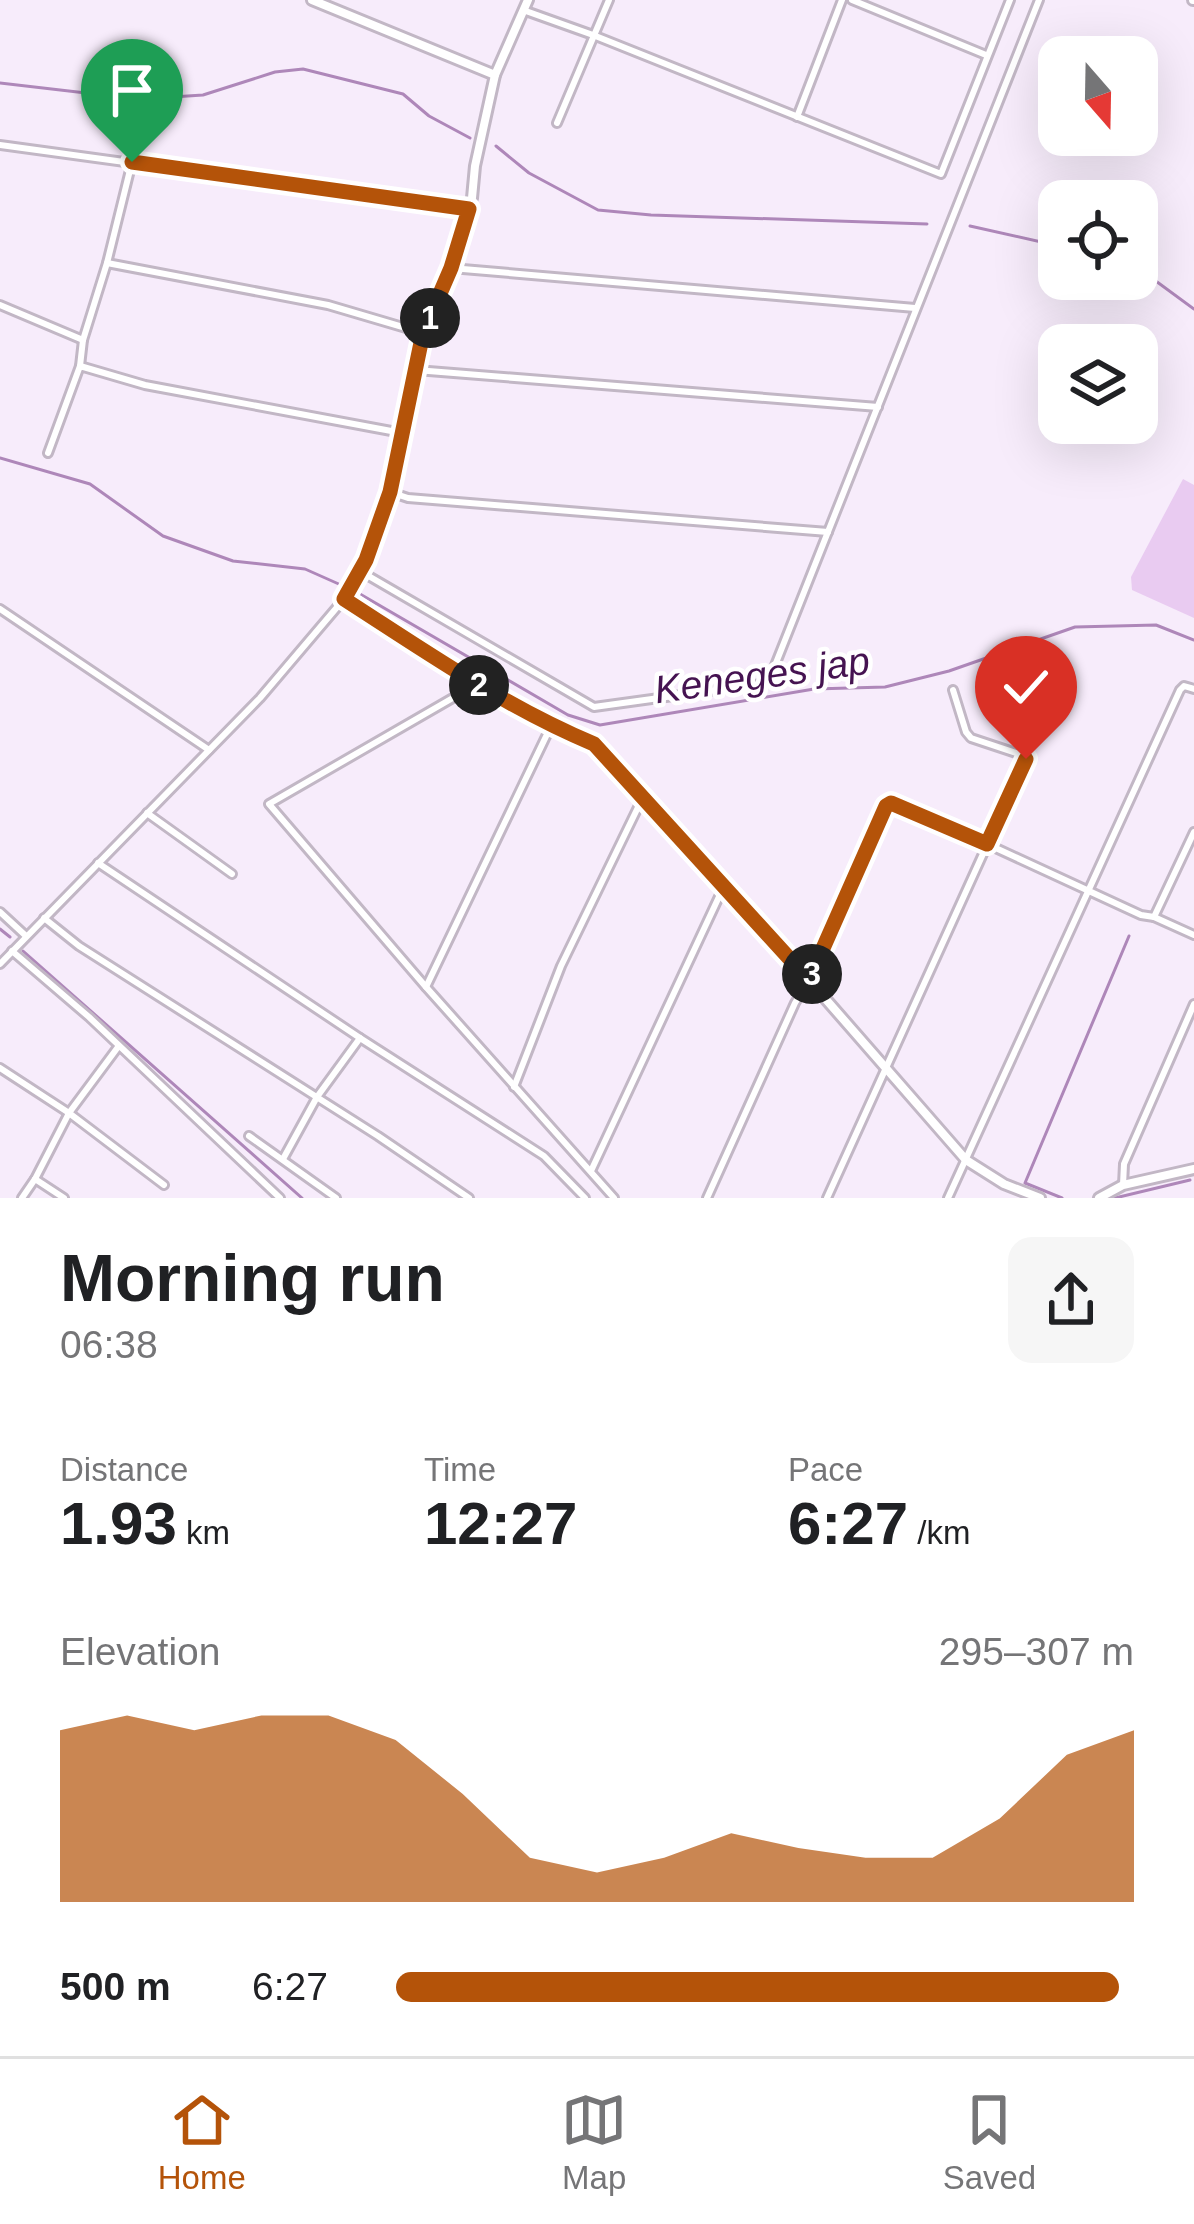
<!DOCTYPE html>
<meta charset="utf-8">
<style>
body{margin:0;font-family:Helvetica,sans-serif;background:#f6f6f6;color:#202124;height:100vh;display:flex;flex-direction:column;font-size:45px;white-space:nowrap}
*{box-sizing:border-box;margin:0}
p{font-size:39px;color:#757577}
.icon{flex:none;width:66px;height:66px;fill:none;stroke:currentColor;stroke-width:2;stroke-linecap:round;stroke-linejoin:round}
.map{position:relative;height:1198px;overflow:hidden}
.drawer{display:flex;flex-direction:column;background:#fff;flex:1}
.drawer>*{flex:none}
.needle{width:78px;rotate:160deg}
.buttons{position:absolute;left:1038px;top:36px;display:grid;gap:24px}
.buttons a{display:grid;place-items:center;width:120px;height:120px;border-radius:24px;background:#fff;box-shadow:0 12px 48px #0002;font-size:60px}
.pin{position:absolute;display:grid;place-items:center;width:102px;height:102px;color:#fff;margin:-123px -51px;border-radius:50% 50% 50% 0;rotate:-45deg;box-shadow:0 0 12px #0007}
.pin .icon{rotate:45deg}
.km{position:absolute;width:60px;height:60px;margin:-30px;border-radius:50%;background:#222;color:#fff;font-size:33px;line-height:60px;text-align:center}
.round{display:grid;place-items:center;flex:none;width:126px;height:126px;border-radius:24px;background:#f6f6f6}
.head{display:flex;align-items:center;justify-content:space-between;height:204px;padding:0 60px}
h1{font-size:66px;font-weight:700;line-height:90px}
.metrics{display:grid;grid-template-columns:repeat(3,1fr);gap:18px;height:204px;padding:12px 60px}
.metrics div{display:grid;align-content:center}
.metrics b{font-size:60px;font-weight:700}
.metrics small{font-size:33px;font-weight:400}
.metrics p{font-size:33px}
.chart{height:336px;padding:24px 60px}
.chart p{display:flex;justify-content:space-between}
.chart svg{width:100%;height:216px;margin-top:12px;fill:#b45309;opacity:.7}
ul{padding:0 60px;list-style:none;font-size:39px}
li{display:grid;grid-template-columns:192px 144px 1fr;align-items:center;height:90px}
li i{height:30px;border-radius:15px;background:#b45309}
.dock{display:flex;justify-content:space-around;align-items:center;height:168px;border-top:3px solid #e0e0e0;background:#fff;font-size:33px;color:#757577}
.dock a{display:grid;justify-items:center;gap:6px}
.dock .current{color:#b45309}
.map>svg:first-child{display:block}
.green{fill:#e9cbf1}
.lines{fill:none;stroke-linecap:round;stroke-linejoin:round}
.stream{stroke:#ae87b9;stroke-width:3}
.minor-casing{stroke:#c2b7c5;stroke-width:12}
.tertiary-casing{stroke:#c2b7c5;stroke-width:14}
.minor{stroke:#fff;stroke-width:6}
.tertiary{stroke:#fff;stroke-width:8}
.route-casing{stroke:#fff;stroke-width:24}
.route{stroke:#b45309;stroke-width:15}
.labels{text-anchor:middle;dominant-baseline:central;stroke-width:9;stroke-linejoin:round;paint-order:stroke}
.water-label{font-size:39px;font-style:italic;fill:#451351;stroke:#fff}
</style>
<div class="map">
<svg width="1194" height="1198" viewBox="0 0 1194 1198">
<rect width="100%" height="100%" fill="#f7ecfb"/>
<!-- green -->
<path class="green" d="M 1183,479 L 1194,485 L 1194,618 L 1132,590 L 1131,577 Z"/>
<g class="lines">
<!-- stream -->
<g class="stream">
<path d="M 0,83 L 129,98 L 157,98 L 203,95 L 275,72 L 303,69 L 403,94 L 429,116 L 470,138"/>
<path d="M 496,146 L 529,173 L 598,210 L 651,215 L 927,224"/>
<path d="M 970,226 L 1059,246"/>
<path d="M 1137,272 L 1149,276 L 1194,309"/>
<path d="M 0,458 L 90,484 L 163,536 L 233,561 L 305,569 L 341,585"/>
<path d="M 360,594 L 568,715 L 600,725 L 814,689 L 885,687 L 949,671 L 1075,627 L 1156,625 L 1194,640"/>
<path d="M 0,929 L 10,937"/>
<path d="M 23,951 L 302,1198"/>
<path d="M 1062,1198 L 1025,1183 L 1129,936"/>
<path d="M 1115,1198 L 1190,1180"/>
</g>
<defs>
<g id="minor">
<path d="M 852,0 L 986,55"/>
<path d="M 523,10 L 593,35 L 941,174 L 1010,0"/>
<path d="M 797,117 L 842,0"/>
<path d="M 557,123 L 609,0"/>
<path d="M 0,145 L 469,209"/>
<path d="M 107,263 L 328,305 L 423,333"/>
<path d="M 451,268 L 915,308"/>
<path d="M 0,305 L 83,340"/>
<path d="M 80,366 L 83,340 L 107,263 L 132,162"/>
<path d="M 416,370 L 878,407"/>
<path d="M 48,453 L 80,366 L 145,385 L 402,433"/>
<path d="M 390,492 L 408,498 L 828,532"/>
<path d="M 360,571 L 594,707 L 768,683 L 1039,0"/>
<path d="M 0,609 L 209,750"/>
<path d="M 477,684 L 269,804 L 426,987 L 614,1198"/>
<path d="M 147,813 L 232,874"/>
<path d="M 98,863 L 360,1038 L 544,1156 L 585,1198"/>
<path d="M 0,912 L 26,936"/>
<path d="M 1154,917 L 1194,832"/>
<path d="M 44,918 L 79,946 L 378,1136 L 469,1198"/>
<path d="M 12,951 L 89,1017 L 280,1198"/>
<path d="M 0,964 L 260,698 L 344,599"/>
<path d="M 426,987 L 551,726"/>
<path d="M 0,1068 L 69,1113 L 164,1185"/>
<path d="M 514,1087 L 561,966 L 643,797"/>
<path d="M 249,1136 L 336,1198"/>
<path d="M 283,1159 L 317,1097 L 360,1038"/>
<path d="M 591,1171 L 724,886"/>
<path d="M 35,1179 L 64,1198"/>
<path d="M 1123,1185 L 1124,1164 L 1194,1004"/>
<path d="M 22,1198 L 35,1179 L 69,1113 L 118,1047"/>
<path d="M 707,1198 L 795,1003 L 809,980 L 878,819 L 888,804 L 987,844 L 1141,915 L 1154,917 L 1194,935"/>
<path d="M 827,1198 L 1026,759 L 1025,756 L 971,738 L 966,732 L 953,690"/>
<path d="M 948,1198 L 1180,690 L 1184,686 L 1194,689"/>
</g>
<g id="tertiary">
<path d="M 312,0 L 495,75"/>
<path d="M 528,0 L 495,75 L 475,166 L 472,198 L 451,268 L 423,333 L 390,492 L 366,560 L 344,599 C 425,651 505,707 594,744 L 809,980 L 966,1160 L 1004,1184 L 1040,1198"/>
<path d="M 1193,0 L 1194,0"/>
<path d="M 1099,1198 L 1123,1185 L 1194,1169"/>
</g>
</defs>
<!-- minor casing -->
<use href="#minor" class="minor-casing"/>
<!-- tertiary casing -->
<use href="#tertiary" class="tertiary-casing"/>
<!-- minor -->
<use href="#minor" class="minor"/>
<!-- tertiary -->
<use href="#tertiary" class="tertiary"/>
</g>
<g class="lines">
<defs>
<path id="route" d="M 132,162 L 469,209 L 451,268 L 423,333 L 390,492 L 366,560 L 344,599 C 425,651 505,707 594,744 L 809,980 L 886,806 L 891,803 L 987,844 L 1026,759"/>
</defs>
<!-- route casing -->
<use href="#route" class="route-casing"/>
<!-- route -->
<use href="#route" class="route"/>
</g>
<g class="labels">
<!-- water labels -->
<g class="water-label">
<text transform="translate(762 675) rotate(-8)">Keneges jap</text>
</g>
</g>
</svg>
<div class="buttons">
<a><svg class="needle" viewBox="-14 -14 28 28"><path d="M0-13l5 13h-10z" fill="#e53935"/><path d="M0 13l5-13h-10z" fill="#757577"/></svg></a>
<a><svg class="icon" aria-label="locate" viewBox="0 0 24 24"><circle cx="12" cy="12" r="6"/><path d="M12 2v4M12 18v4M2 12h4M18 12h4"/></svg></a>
<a><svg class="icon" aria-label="layers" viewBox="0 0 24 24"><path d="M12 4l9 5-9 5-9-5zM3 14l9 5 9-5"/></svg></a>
</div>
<div class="pin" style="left:132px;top:162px;background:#1e9e55"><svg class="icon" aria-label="arrive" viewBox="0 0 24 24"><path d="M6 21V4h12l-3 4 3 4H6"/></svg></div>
<div class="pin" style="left:1026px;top:759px;background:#d93025"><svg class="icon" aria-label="check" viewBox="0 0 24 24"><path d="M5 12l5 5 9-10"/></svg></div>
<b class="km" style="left:430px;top:318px">1</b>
<b class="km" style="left:479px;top:685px">2</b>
<b class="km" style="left:812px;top:974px">3</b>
</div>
<section class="drawer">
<div class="head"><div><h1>Morning run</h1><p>06:38</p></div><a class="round"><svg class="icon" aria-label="share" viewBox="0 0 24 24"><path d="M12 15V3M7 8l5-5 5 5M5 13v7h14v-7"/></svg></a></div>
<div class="metrics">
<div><p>Distance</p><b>1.93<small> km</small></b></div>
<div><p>Time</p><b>12:27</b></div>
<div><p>Pace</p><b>6:27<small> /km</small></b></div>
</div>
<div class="chart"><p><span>Elevation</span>295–307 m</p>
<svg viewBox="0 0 160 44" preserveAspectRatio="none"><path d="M0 44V9L10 6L20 9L30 6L40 6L50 11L60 22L70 35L80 38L90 35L100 30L110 33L120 35L130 35L140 27L150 14L160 9V44z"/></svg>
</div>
<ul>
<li><b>500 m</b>6:27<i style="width:98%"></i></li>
</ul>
</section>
<nav class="dock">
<a class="current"><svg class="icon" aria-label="home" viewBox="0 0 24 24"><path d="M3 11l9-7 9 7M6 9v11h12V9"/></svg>Home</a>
<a><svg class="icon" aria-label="map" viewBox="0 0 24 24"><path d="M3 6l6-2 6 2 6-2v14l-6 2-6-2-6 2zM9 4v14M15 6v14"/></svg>Map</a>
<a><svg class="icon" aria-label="saved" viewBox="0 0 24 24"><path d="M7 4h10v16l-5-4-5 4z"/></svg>Saved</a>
</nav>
